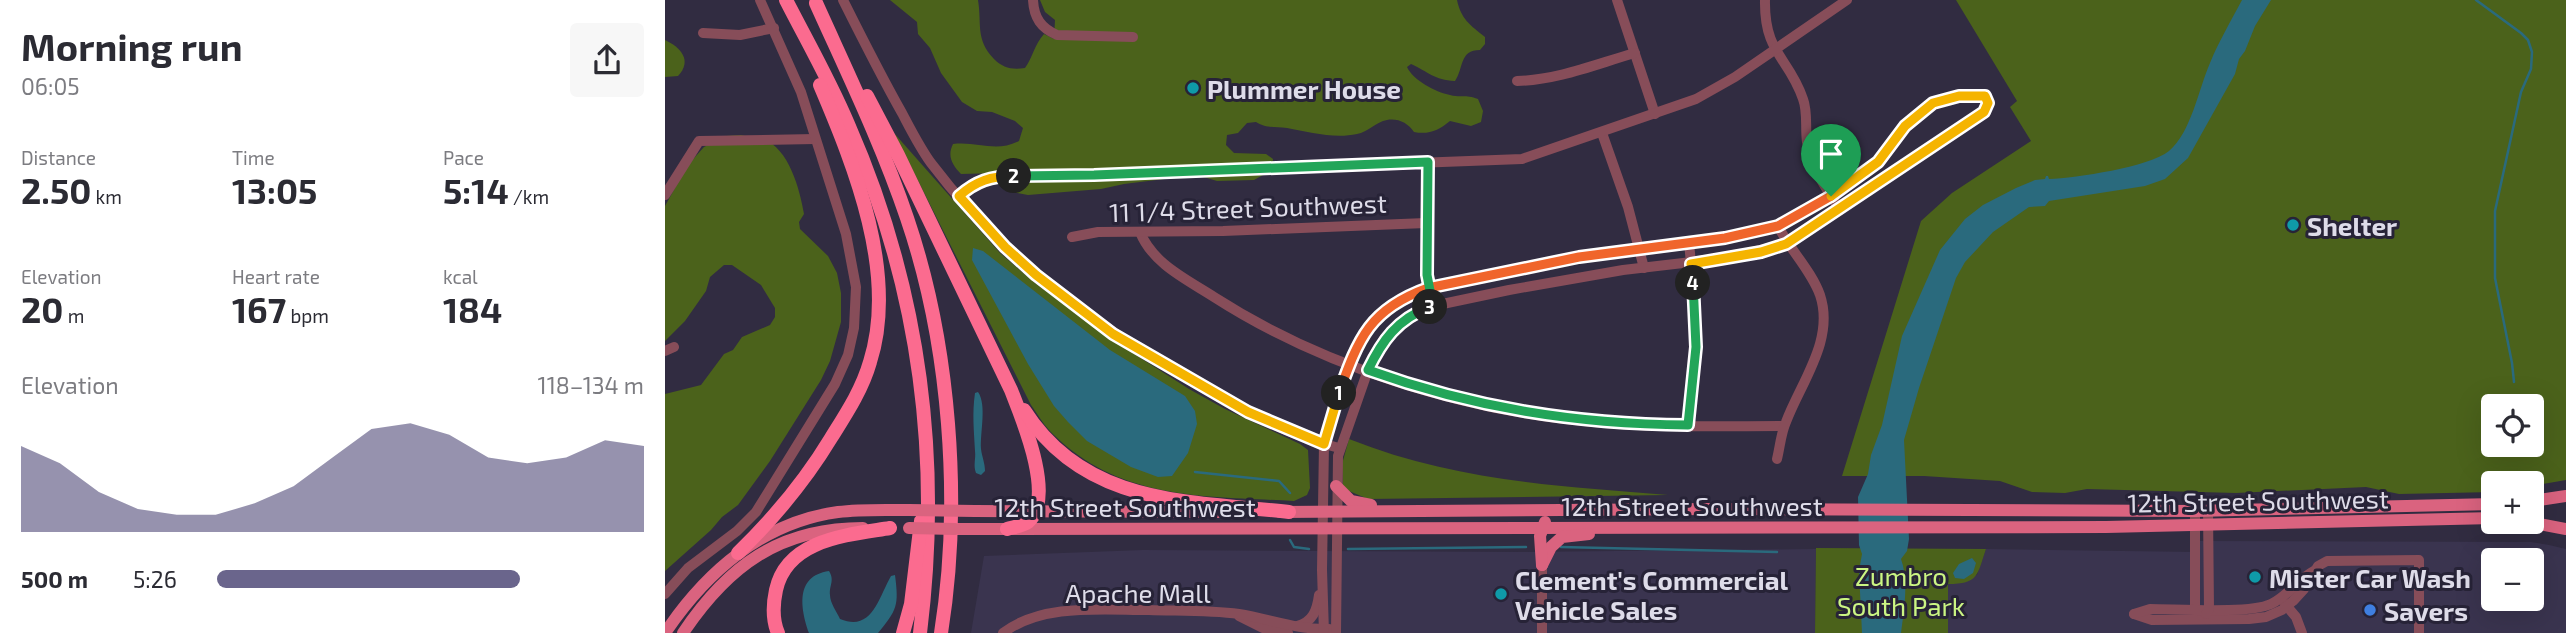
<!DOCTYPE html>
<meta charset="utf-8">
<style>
body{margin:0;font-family:"Exo 2",sans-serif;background:#f7f7f7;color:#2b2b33;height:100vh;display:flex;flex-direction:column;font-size:26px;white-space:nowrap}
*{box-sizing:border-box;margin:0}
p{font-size:23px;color:#7c7c81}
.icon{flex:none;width:38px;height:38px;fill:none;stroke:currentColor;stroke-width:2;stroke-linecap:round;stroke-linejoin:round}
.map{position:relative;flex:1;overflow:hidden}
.details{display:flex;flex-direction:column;background:#fff;width:665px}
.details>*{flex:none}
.buttons{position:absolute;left:1816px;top:394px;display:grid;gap:14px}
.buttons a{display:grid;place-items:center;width:63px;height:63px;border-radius:7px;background:#fff;box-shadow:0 7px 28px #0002;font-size:35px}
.pin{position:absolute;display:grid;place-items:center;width:60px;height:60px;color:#fff;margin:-72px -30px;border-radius:50% 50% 50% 0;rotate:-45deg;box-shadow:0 0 7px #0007}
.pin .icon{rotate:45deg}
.km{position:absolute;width:35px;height:35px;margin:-18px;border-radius:50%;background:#222;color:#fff;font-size:19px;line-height:35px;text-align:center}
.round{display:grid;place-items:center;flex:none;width:74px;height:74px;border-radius:7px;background:#f7f7f7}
.head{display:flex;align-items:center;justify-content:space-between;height:119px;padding:0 21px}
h1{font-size:38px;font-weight:700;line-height:52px}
.stats{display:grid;grid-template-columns:repeat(3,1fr);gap:10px;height:119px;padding:7px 21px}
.stats div{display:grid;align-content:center}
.stats b{font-size:35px;font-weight:700}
.stats small{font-size:19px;font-weight:400}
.stats p{font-size:19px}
.chart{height:196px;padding:14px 21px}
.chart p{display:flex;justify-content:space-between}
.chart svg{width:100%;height:126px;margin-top:7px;fill:#6a658c;opacity:.7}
ul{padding:0 21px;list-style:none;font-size:23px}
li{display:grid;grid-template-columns:112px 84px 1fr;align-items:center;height:52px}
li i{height:18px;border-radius:9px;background:#6a658c}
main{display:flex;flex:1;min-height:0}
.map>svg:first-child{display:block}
.built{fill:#3a344f;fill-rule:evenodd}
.green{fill:#4b621b;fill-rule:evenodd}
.water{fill:#2a6a7d}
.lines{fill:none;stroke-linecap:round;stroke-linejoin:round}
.stream{stroke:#2a6a7d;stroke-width:2.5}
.minor{stroke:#874d59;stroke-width:10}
.major{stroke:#da637f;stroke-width:12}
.highway{stroke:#fb6b8f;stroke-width:14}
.major-bridge{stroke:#da637f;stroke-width:12}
.split-1-casing{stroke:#fff;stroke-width:14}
.split-2-casing{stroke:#fff;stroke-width:14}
.split-3-casing{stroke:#fff;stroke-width:14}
.split-4-casing{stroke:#fff;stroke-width:14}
.split-5-casing{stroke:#fff;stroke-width:14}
.split-1{stroke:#f0652b;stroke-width:9}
.split-2{stroke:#f5b400;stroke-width:9}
.split-3{stroke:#22a559;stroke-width:9}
.split-4{stroke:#22a559;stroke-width:9}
.split-5{stroke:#f5b400;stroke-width:9}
.culture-dot{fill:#0f9aa8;stroke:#272337;stroke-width:2.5}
.shop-dot{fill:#3f7fe0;stroke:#272337;stroke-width:2.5}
.labels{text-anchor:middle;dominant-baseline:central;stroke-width:6;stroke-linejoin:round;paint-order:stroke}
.poi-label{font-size:26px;font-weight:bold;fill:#dedce9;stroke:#272337;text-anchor:start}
.street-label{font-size:26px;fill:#dedce9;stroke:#272337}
.park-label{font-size:26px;fill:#cbf583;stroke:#272337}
</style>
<main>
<section class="details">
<div class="head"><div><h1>Morning run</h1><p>06:05</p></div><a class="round"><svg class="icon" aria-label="share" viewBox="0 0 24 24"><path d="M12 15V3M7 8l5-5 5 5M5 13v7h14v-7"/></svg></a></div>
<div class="stats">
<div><p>Distance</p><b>2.50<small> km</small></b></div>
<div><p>Time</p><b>13:05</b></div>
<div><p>Pace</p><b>5:14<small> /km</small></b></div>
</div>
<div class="stats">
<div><p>Elevation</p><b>20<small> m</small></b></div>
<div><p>Heart rate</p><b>167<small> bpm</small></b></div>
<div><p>kcal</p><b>184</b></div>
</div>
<div class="chart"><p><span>Elevation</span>118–134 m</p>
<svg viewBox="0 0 160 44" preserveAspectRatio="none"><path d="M0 44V14L10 20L20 30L30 36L40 38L50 38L60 34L70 28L80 18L90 8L100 6L110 10L120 18L130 20L140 18L150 12L160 14V44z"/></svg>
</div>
<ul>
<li><b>500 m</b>5:26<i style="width:71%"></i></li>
</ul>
</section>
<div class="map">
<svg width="1901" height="633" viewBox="0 0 1901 633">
<rect width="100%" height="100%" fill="#312c41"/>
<!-- built -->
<g class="built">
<path d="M 1531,541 L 1866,542 L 1884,545 L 1901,549 L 1901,633 L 1283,633 L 1283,584 L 1312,575 L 1321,549 L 1530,552 ZM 1829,560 L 1867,560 L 1867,598 L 1829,598 Z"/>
<path d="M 1151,549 L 1150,633 L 306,633 L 319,556 L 478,550 L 854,552 Z"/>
</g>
<!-- green -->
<g class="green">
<path d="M 225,0 L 313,0 C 317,24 310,39 329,59 C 338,68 347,70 360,68 C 368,57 369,45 379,34 L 389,39 L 390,20 L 380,12 L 375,0 L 792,0 C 796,19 805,25 820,37 L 820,44 L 815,50 C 794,50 799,68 790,81 C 769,80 764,72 746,64 L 742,67 C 748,80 770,92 785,95 C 796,98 800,94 813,99 L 818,111 L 816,122 L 806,126 L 785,121 C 774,130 764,135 749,132 C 743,123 733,118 722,120 C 711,122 703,132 692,134 C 669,139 644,132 622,128 C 610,126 602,129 591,122 L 582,123 L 573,133 L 562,135 L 561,145 L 569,153 L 601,154 L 608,159 L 607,170 L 589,180 L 552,181 L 532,175 L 459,184 L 436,189 L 363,195 L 347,192 L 338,184 L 333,173 L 296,174 C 287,165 282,156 288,144 C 312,141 331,153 354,141 L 358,128 L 350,121 L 327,112 L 312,111 L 297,102 L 276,73 L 265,48 L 253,34 L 252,22 Z"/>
<path d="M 1291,0 L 1901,0 L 1901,480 L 1878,484 L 1829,483 L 1829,492 L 1734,494 L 1701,487 L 1571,493 L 1422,489 L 1400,493 L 1367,492 L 1335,481 L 1259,476 L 1177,476 L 1256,221 L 1287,193 L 1366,141 L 1345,107 L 1352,101 ZM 1829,406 L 1867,406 L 1867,444 L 1829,444 Z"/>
<path d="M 0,40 C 15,47 28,60 13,76 L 0,77 Z"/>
<path d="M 229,133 L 335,253 L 370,283 L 441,336 L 524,389 L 560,409 L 635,444 L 643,450 L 645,488 L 642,495 L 629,501 C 541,496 457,501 389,435 C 380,427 373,415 366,405 Z"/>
<path d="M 76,135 C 83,137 91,137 98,139 C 124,148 135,190 139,214 L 134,222 L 135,229 L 163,256 L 172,273 L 176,293 L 176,322 L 165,361 L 156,380 L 105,461 L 73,505 L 57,517 L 46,530 L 0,571 L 0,394 L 36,385 L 59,354 L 68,350 L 77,337 L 105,325 L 110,317 L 110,308 L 96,285 L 67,265 L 59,265 L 45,277 L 41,291 L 20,321 L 0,341 L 0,206 L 22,166 L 39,147 L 61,136 Z"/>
<path d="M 684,439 C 790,481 891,486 1003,495 L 703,499 L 684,491 L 678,485 L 677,464 Z"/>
<path d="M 1151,548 L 1321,549 C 1312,575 1314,584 1283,584 L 1283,633 L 1150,633 Z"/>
</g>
<!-- water -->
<g class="water">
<path d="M 1577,0 L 1606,0 L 1590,26 L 1580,51 L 1574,59 L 1570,74 L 1523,158 L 1500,179 L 1480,186 L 1384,201 L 1380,206 L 1364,207 L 1328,232 L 1300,262 L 1291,278 L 1254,388 L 1239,440 L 1244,539 L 1242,551 L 1236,559 C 1244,581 1239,610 1236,633 L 1197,633 L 1194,571 L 1197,554 L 1194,545 L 1193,497 L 1203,474 L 1206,455 L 1217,425 L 1237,336 L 1275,250 L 1300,219 L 1318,205 L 1351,188 L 1370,180 L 1380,179 L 1381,176 L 1383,176 L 1384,179 C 1411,178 1484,167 1504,151 C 1526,133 1534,88 1545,63 C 1554,41 1566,21 1577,0 Z"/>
<path d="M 308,248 L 318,251 L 445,350 L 520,396 L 530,411 L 532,424 L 523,453 L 507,476 L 493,477 L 466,467 L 422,441 L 403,422 L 389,406 L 363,364 L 307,260 Z"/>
<path d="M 313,392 C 322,405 315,432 316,449 C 317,457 320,463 320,471 L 316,475 L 311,473 C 308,465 311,459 310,451 C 309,431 307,413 310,393 Z"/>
<path d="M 1307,558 L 1311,563 L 1308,573 L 1299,579 L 1290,578 L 1288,573 L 1294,564 Z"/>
<path d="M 164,571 C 170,581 164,585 165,595 C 165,603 172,612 175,619 C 207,632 213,599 226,576 L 230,575 C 234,606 232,610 213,633 L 144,633 C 136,610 129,576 164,571 Z"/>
</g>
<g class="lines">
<!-- stream -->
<g class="stream">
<path d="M 1811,0 L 1856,33 L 1863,40 L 1867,52 L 1866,69 L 1856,92 L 1830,211 L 1830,278 L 1847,363 L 1849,382"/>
<path d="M 530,472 L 614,481 L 625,493"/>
<path d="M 625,540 L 629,547 L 644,549"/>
<path d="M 896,547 L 1112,552"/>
<path d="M 683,549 L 861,547"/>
</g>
<!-- minor -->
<g class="minor">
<path d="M 178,0 C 197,38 216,76 237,113 C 246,130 255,148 266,163 C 337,257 429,325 530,383 C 575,410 623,435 674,448"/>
<path d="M 368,0 C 369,18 376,28 392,35 L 468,37"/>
<path d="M 952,0 L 990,114"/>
<path d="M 1100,0 C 1099,54 1124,57 1138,99 C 1143,112 1140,128 1142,142 C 1146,168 1161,188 1175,210"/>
<path d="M 38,33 L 75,35 L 109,28"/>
<path d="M 852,81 C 893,80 931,64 970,53"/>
<path d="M 937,133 L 963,207 L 979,268"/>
<path d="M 763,162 L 762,275 L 768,306"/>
<path d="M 0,195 L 34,141 L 150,139"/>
<path d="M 294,196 L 309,183 L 323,178 L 343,176 L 429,175 L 857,159 L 1031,99 L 1070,77 L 1182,0"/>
<path d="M 475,232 C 488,264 521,279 549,297 C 658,367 800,411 928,422 C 991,428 1056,426 1119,426"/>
<path d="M 407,237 L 433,232 L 558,231 L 761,223"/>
<path d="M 0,351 L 9,347"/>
<path d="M 1023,425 L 1031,347 L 1030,303 L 1024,243"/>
<path d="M 1112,459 C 1115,447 1116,433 1121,422 C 1136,382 1170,340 1155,295 C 1146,270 1125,250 1113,226"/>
<path d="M 1530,511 L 1530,609 L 1533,614"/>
<path d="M 877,565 L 877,633"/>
<path d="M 0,594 L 23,568 L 72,531 L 91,512 L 170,384 L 183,355 L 189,328 L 191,287 L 181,234 L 136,92 L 95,0"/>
<path d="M 1620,604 L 1631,617 L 1637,633"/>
<path d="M 1469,614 L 1487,620 L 1584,619 L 1601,617 L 1617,610 L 1628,601 L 1639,589 L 1653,566 L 1662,561 L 1754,560 L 1754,633"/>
<path d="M 1469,614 L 1485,609 C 1513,609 1584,614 1606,604 C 1623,596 1632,580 1649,571"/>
<path d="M 1541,614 L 1544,609 L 1543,510"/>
<path d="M 574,616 L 598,628 L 623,633"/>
<path d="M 632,626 C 648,622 652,610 654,595"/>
<path d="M 338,633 C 377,603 437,610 484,610 C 514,611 544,610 574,614 C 605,619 633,630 664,629"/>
<path d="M 659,633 L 657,570 L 659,444 L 667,414 L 684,364 L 700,333 L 716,313 L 735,300 L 763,288 L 914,257 L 1060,238 L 1113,226 L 1166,196 L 1205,170 L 1218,157 L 1240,126 L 1268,103 L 1294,95 L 1320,96 L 1323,103 L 1319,112 L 1121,244 L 1061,258 L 958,270 L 844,290 L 768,306 L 734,324 L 719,339 L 703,370 L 673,456 L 671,633"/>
</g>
<!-- major -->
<g class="major">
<path d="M 671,486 L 686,501 L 706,505"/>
<path d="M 1867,501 L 1901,496"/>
<path d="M 310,511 L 562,512"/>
<path d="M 615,512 L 1048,509 L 1530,511 L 1829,504"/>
<path d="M 1863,522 L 1901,529"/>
<path d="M 290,529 L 1441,527 L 1829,518"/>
<path d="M 877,565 L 886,547 L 897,537 L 924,534"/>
<path d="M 877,565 L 875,536 L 880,522"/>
<path d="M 0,633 C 41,572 98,522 173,512 C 196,509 220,510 244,510"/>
<path d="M 18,633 C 63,566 114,528 198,528"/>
</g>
<!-- highway -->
<g class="highway">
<path d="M 121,0 C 142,41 165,81 183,124 C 255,288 277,456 255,633"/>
<path d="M 151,3 C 183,74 217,144 242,218 C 285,344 297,502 276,633"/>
<path d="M 202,96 L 233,155 L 346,390 C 357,418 391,498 363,522 C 357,526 349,527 342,529"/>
<path d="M 359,410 C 420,506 524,501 624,512"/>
<path d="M 73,553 C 109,518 140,481 166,438 C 181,414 197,390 205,362 C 233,274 190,167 155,85"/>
<path d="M 113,633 C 107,619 108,604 111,590 C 122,539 183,535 225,528"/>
<path d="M 238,633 L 246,604 L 256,521"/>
</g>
<!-- major-bridge -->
<g class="major-bridge">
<path d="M 244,510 L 310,511"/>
<path d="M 244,528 L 290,529"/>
</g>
</g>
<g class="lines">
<defs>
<path id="split-1" d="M 674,393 C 694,337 705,309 763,288 L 914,257 L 1060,238 L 1113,226 L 1166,196"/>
<path id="split-2" d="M 349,176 C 326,176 311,181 294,196 L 340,247 L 371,275 L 448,334 L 583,412 L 659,444 L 674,393"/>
<path id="split-3" d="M 349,176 L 429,175 L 763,162 L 762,275 L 768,306 L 765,307"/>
<path id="split-4" d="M 765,307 C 732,319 717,341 703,370 C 809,408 910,424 1023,425 L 1031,347 L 1028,283"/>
<path id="split-5" d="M 1028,283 L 1026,264 L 1096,252 L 1121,244 L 1319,112 L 1323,103 L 1320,96 L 1294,96 L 1268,103 L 1240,126 L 1213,162 L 1166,196"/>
</defs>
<!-- split-1 casing -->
<use href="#split-1" class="split-1-casing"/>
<!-- split-2 casing -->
<use href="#split-2" class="split-2-casing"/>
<!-- split-3 casing -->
<use href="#split-3" class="split-3-casing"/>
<!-- split-4 casing -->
<use href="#split-4" class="split-4-casing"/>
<!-- split-5 casing -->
<use href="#split-5" class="split-5-casing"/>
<!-- split-1 -->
<use href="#split-1" class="split-1"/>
<!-- split-2 -->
<use href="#split-2" class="split-2"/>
<!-- split-3 -->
<use href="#split-3" class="split-3"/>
<!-- split-4 -->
<use href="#split-4" class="split-4"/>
<!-- split-5 -->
<use href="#split-5" class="split-5"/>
</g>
<!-- markers -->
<g class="culture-dot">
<circle cx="528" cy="88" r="7"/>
<circle cx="1628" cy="225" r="7"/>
<circle cx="1590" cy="577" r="7"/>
<circle cx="836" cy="594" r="7"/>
</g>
<circle class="shop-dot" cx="1705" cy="610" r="7"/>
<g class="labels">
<!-- poi labels -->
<g class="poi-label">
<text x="542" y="88">Plummer House</text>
<text x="1642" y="225">Shelter</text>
<text x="1604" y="577">Mister Car Wash</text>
<text x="850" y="579">Clement's Commercial<tspan x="850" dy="30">Vehicle Sales</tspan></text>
<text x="1719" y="610">Savers</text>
</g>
<!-- street labels -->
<g class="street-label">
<text transform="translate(583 207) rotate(-2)">11 1/4 Street Southwest</text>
<text transform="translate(1593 500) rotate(-1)">12th Street Southwest</text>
<text x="1027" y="505">12th Street Southwest</text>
<text x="460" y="506">12th Street Southwest</text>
<text x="473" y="592">Apache Mall</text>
</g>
<!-- park labels -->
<g class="park-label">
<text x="1236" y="575">Zumbro<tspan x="1236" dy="30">South Park</tspan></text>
</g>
</g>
</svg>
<div class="buttons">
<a><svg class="icon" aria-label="locate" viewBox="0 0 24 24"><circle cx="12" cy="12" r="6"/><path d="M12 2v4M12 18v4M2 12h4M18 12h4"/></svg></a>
<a>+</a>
<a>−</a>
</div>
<div class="pin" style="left:1166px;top:196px;background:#1e9e55"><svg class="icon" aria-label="arrive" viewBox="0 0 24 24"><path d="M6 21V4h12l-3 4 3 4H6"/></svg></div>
<b class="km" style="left:674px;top:393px">1</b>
<b class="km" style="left:349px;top:176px">2</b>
<b class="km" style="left:765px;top:307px">3</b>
<b class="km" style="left:1028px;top:283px">4</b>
</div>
</main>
